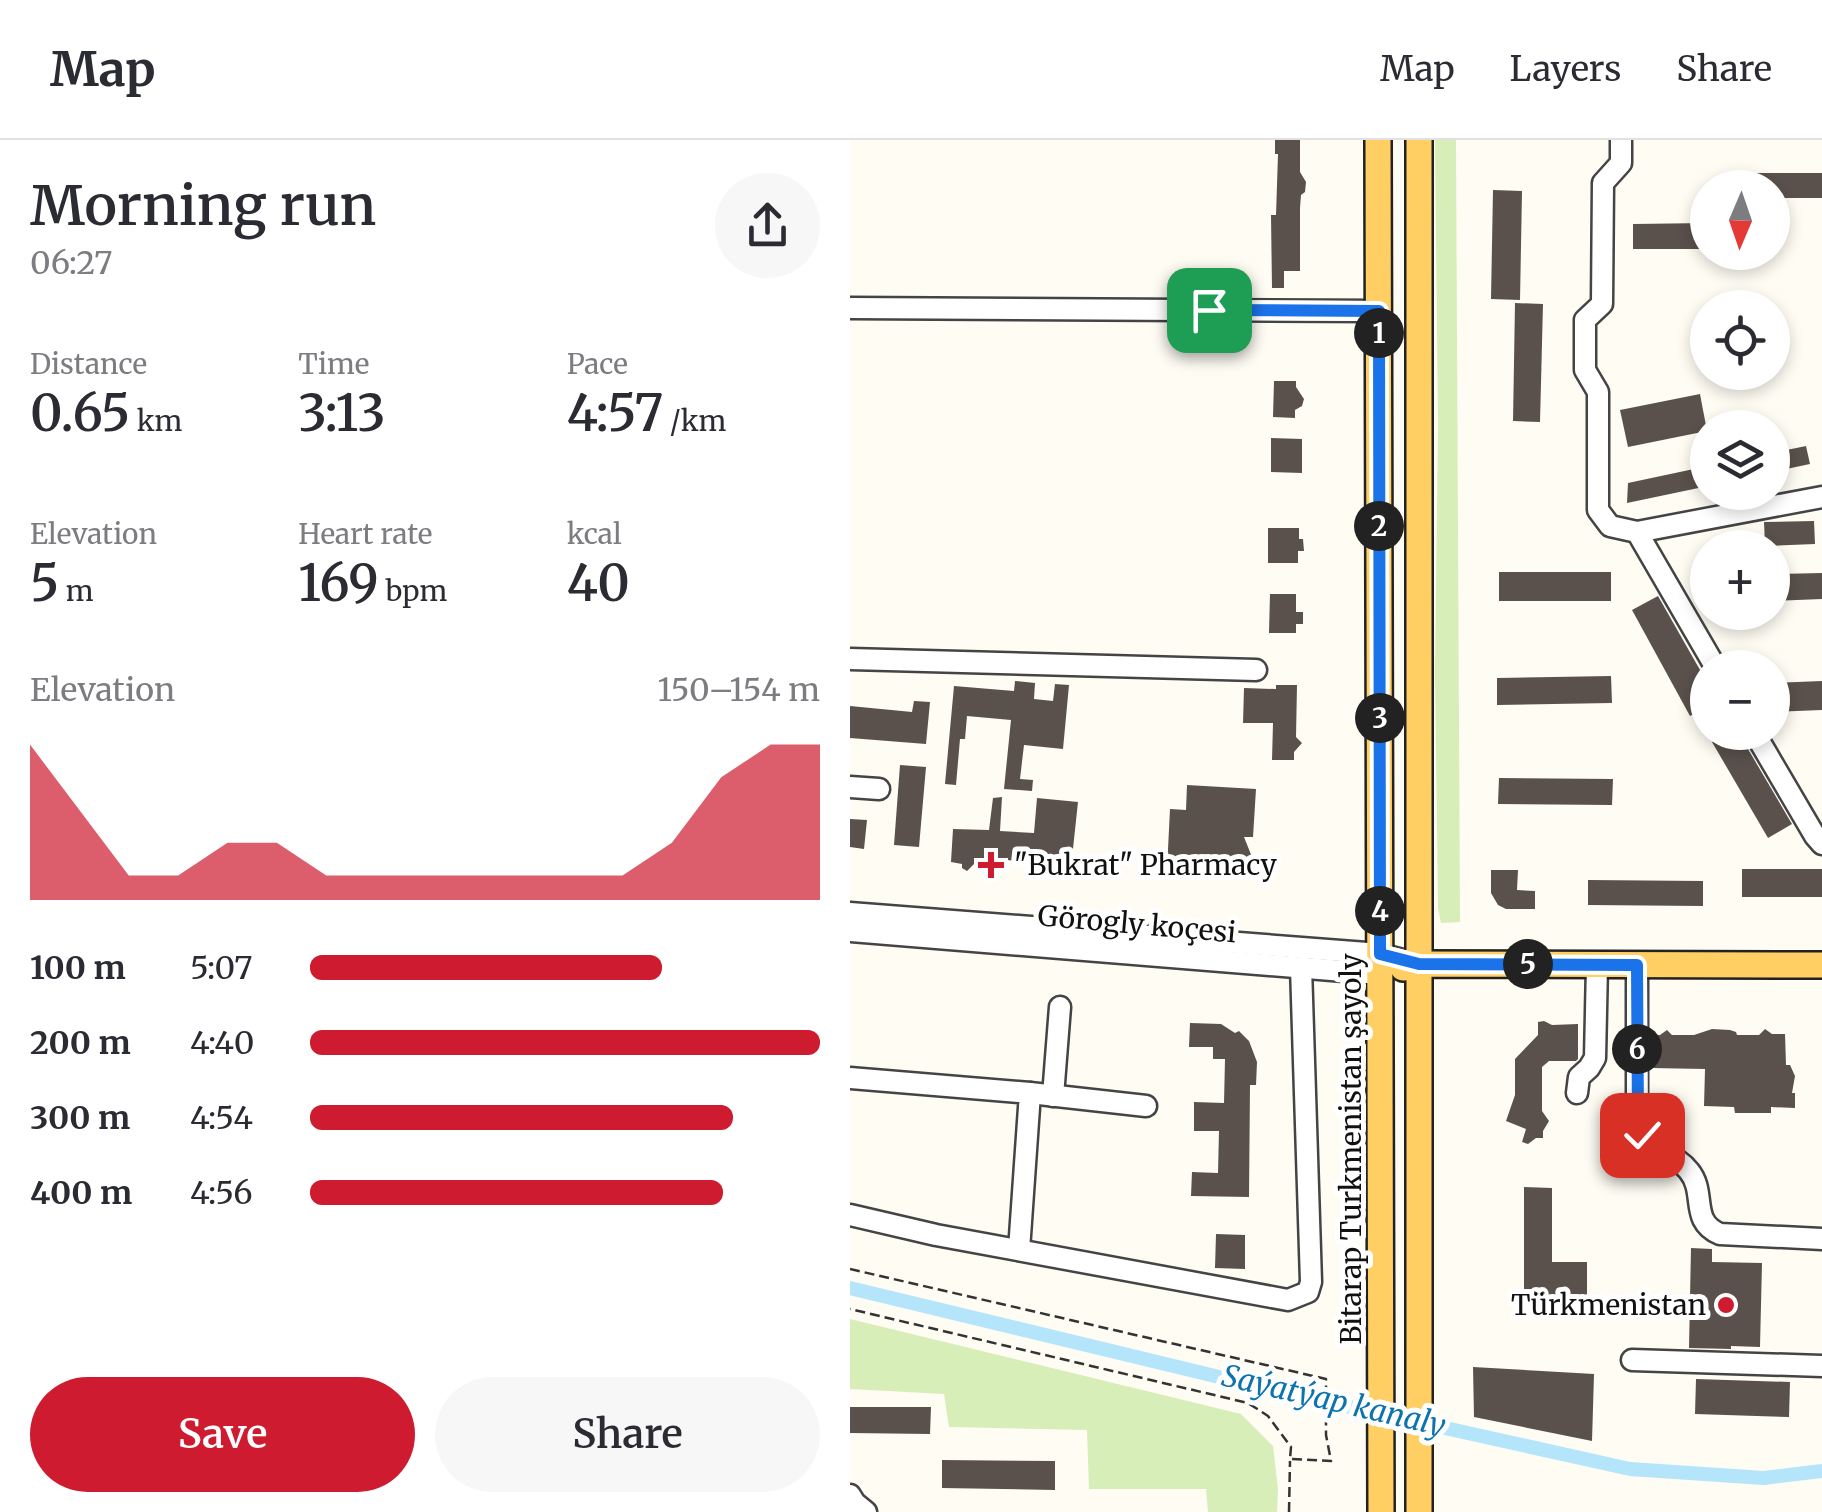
<!DOCTYPE html>
<meta charset="utf-8">
<style>
body{margin:0;font-family:Merriweather,serif;background:#f7f7f7;color:#2b2b33;height:100vh;display:flex;flex-direction:column;font-size:38px;white-space:nowrap}
*{box-sizing:border-box;margin:0}
p{font-size:32px;color:#7c7c81}
.icon{flex:none;width:55px;height:55px;fill:none;stroke:currentColor;stroke-width:2;stroke-linecap:round;stroke-linejoin:round}
.map{position:relative;flex:1;overflow:hidden}
.sheet{display:flex;flex-direction:column;background:#fff;width:850px}
.sheet>*{flex:none}
.needle{width:65px;rotate:182deg}
.fabs{position:absolute;left:840px;top:30px;display:grid;gap:20px}
.fabs a{display:grid;place-items:center;width:100px;height:100px;border-radius:50%;background:#fff;box-shadow:0 5px 15px #0003;font-size:50px}
.pin{position:absolute;display:grid;place-items:center;width:85px;height:85px;color:#fff;margin:-42px;border-radius:20px;box-shadow:0 5px 15px #0006}
.km{position:absolute;width:50px;height:50px;margin:-25px;border-radius:50%;background:#222;color:#fff;font-size:28px;line-height:50px;text-align:center}
.round{display:grid;place-items:center;flex:none;width:105px;height:105px;border-radius:52px;background:#f7f7f7}
.overview{display:flex;align-items:center;justify-content:space-between;height:170px;padding:0 30px}
h1{font-size:55px;font-weight:600;line-height:75px}
.figures{display:grid;grid-template-columns:repeat(3,1fr);gap:15px;height:170px;padding:10px 30px}
.figures div{display:grid;align-content:center}
.figures b{font-size:50px;font-weight:600}
.figures small{font-size:28px;font-weight:400}
.figures p{font-size:28px}
.chart{height:280px;padding:20px 30px}
.chart p{display:flex;justify-content:space-between}
.chart svg{width:100%;height:180px;margin-top:10px;fill:#ce1b30;opacity:.7}
.primary-button{display:flex;gap:20px;margin-top:auto;padding:20px 30px}
.primary-button a{flex:1;height:115px;border-radius:60px;background:#ce1b30;color:#fff;font-size:40px;font-weight:600;line-height:115px;text-align:center}
.primary-button a+a{background:#f7f7f7;color:#2b2b33}
ul{padding:0 30px;list-style:none;font-size:32px}
li{display:grid;grid-template-columns:160px 120px 1fr;align-items:center;height:75px}
li i{height:25px;border-radius:12px;background:#ce1b30}
header{display:flex;align-items:center;gap:60px;box-sizing:border-box;height:140px;padding:0 50px;background:#fff;border-bottom:2px solid #e1e1e2}
header strong{font-size:48px}
nav{display:flex;gap:55px;margin-inline-start:auto;font-size:35px}
main{display:flex;flex:1;min-height:0}
.map>svg:first-child{display:block}
.green{fill:#d8eeb9}
.lines{fill:none;stroke-linecap:round;stroke-linejoin:round}
.canal{stroke:#b4e5fb;stroke-width:14}
.building{fill:#5a514c}
.minor-casing{stroke:#444;stroke-width:25}
.major-casing{stroke:#222;stroke-width:30}
.path{stroke:#333;stroke-width:2.5;stroke-dasharray:10 5;stroke-linecap:butt}
.minor{stroke:#fff;stroke-width:20}
.major{stroke:#ffcf64;stroke-width:25}
.route-casing{stroke:#fff;stroke-width:20}
.route{stroke:#1a73e8;stroke-width:12}
.poi-dot{fill:#ce1b30;stroke:#fff;stroke-width:4}
.labels{text-anchor:middle;dominant-baseline:central;stroke-width:10;stroke-linejoin:round;paint-order:stroke}
.poi-label{font-size:28px;fill:#111;stroke:#fff;text-anchor:start}
.street-label{font-size:28px;fill:#111;stroke:#fff}
.water-label{font-size:30px;font-style:italic;fill:#0d73af;stroke:#fff}
</style>
<header>
<strong>Map</strong>
<nav><a>Map</a><a>Layers</a><a>Share</a></nav>
</header>
<main>
<section class="sheet">
<div class="overview"><div><h1>Morning run</h1><p>06:27</p></div><a class="round"><svg class="icon" aria-label="share" viewBox="0 0 24 24"><path d="M12 15V3M7 8l5-5 5 5M5 13v7h14v-7"/></svg></a></div>
<div class="figures">
<div><p>Distance</p><b>0.65<small> km</small></b></div>
<div><p>Time</p><b>3:13</b></div>
<div><p>Pace</p><b>4:57<small> /km</small></b></div>
</div>
<div class="figures">
<div><p>Elevation</p><b>5<small> m</small></b></div>
<div><p>Heart rate</p><b>169<small> bpm</small></b></div>
<div><p>kcal</p><b>40</b></div>
</div>
<div class="chart"><p><span>Elevation</span>150–154 m</p>
<svg viewBox="0 0 160 44" preserveAspectRatio="none"><path d="M0 44V6L10 22L20 38L30 38L40 30L50 30L60 38L70 38L80 38L90 38L100 38L110 38L120 38L130 30L140 14L150 6L160 6V44z"/></svg>
</div>
<ul>
<li><b>100 m</b>5:07<i style="width:69%"></i></li>
<li><b>200 m</b>4:40<i style="width:100%"></i></li>
<li><b>300 m</b>4:54<i style="width:83%"></i></li>
<li><b>400 m</b>4:56<i style="width:81%"></i></li>
</ul>
<div class="primary-button"><a>Save</a><a>Share</a></div>
</section>
<div class="map">
<svg width="972" height="1372" viewBox="0 0 972 1372">
<rect width="100%" height="100%" fill="#fffcf4"/>
<!-- green -->
<g class="green">
<path d="M 585,0 L 606,0 L 610,782 L 591,783 L 588,768 L 585,532 L 588,287 Z"/>
<path d="M 0,1179 L 391,1274 L 423,1306 L 428,1349 L 427,1372 L 358,1372 L 356,1349 L 239,1349 L 237,1290 L 99,1287 L 94,1254 L 0,1249 Z"/>
</g>
<g class="lines">
<!-- canal -->
<path class="canal" d="M 0,1148 L 419,1249 L 780,1329 L 914,1338 L 972,1331"/>
</g>
<!-- building -->
<g class="building">
<path d="M 425,0 L 450,0 L 450,32 L 456,42 L 455,52 L 451,55 L 450,68 L 450,131 L 434,131 L 434,148 L 422,148 L 421,75 L 426,75 L 428,14 L 425,14 Z"/>
<path d="M 893,33 L 972,33 L 972,58 L 922,58 L 922,48 L 893,48 Z"/>
<path d="M 643,50 L 672,51 L 670,160 L 641,159 Z"/>
<path d="M 858,83 L 858,109 L 783,109 L 783,84 Z"/>
<path d="M 665,163 L 693,164 L 690,282 L 663,281 Z"/>
<path d="M 424,241 L 446,241 L 446,247 L 454,259 L 452,266 L 445,270 L 445,278 L 423,277 Z"/>
<path d="M 850,254 L 857,291 L 778,307 L 770,270 Z"/>
<path d="M 421,298 L 452,299 L 452,333 L 421,332 Z"/>
<path d="M 956,306 L 960,324 L 922,332 L 922,313 Z"/>
<path d="M 858,326 L 858,346 L 777,363 L 778,343 Z"/>
<path d="M 964,381 L 965,404 L 915,406 L 914,382 Z"/>
<path d="M 418,388 L 449,388 L 449,399 L 453,399 L 454,411 L 448,411 L 448,423 L 418,423 Z"/>
<rect x="649" y="432" width="112" height="29"/>
<path d="M 972,433 L 972,459 L 922,461 L 922,434 Z"/>
<path d="M 420,454 L 446,454 L 446,472 L 453,472 L 453,484 L 446,484 L 446,493 L 419,493 Z"/>
<path d="M 808,456 L 858,544 L 858,566 L 840,576 L 782,470 Z"/>
<path d="M 761,536 L 762,563 L 647,565 L 647,538 Z"/>
<path d="M 165,541 L 185,543 L 184,559 L 203,561 L 205,544 L 219,545 L 213,609 L 174,605 L 170,639 L 183,640 L 182,651 L 154,649 L 161,580 L 117,576 L 115,599 L 110,599 L 106,645 L 95,644 L 104,546 L 164,551 Z"/>
<path d="M 972,541 L 972,570 L 922,572 L 922,543 Z"/>
<path d="M 426,545 L 447,545 L 446,597 L 452,603 L 444,612 L 444,620 L 422,620 L 423,583 L 393,583 L 394,548 L 426,549 Z"/>
<path d="M 64,561 L 80,562 L 76,604 L 0,598 L 0,566 L 62,572 Z"/>
<path d="M 879,592 L 888,592 L 942,684 L 918,698 L 862,602 Z"/>
<path d="M 50,625 L 76,627 L 69,707 L 44,705 Z"/>
<path d="M 649,638 L 763,639 L 762,665 L 648,664 Z"/>
<path d="M 337,645 L 406,649 L 403,697 L 394,697 L 402,717 L 396,730 L 388,734 L 379,734 L 364,728 L 363,732 L 329,728 L 323,732 L 317,729 L 320,669 L 336,670 Z"/>
<path d="M 152,657 L 150,691 L 184,693 L 187,658 L 228,662 L 222,718 L 269,721 L 268,738 L 185,733 L 186,724 L 144,718 L 142,725 L 124,724 L 117,731 L 112,728 L 112,724 L 101,722 L 103,689 L 139,690 L 143,658 Z"/>
<path d="M 0,679 L 17,680 L 14,709 L 0,707 Z"/>
<rect x="892" y="729" width="80" height="28"/>
<path d="M 641,730 L 668,730 L 667,750 L 685,751 L 685,769 L 656,769 L 648,765 L 641,753 Z"/>
<path d="M 738,740 L 853,741 L 853,766 L 738,765 Z"/>
<path d="M 694,881 L 702,885 L 728,884 L 728,919 L 726,921 L 699,921 L 692,927 L 692,971 L 699,981 L 693,991 L 693,998 L 686,998 L 678,1004 L 672,1002 L 676,989 L 656,981 L 665,955 L 665,919 L 688,895 L 688,882 Z"/>
<path d="M 340,883 L 371,884 L 385,893 L 389,891 L 399,901 L 407,922 L 406,945 L 400,945 L 399,1057 L 341,1056 L 342,1032 L 368,1033 L 369,991 L 344,991 L 344,962 L 374,963 L 375,919 L 363,919 L 363,907 L 339,907 Z"/>
<path d="M 862,889 L 880,890 L 886,892 L 887,895 L 909,895 L 915,889 L 922,894 L 935,894 L 936,925 L 940,925 L 945,936 L 942,953 L 945,953 L 945,968 L 921,967 L 921,973 L 885,973 L 884,967 L 854,966 L 855,929 L 801,928 L 801,895 L 810,895 L 817,890 L 822,895 L 844,895 Z"/>
<path d="M 674,1047 L 702,1048 L 702,1122 L 737,1122 L 737,1157 L 674,1156 Z"/>
<path d="M 366,1094 L 395,1095 L 395,1129 L 365,1128 Z"/>
<path d="M 841,1108 L 862,1109 L 862,1122 L 912,1123 L 910,1207 L 881,1206 L 881,1209 L 839,1208 Z"/>
<path d="M 623,1227 L 744,1234 L 742,1301 L 624,1277 Z"/>
<path d="M 846,1239 L 940,1242 L 939,1277 L 845,1274 Z"/>
<path d="M 0,1267 L 81,1267 L 80,1294 L 0,1293 Z"/>
<path d="M 92,1320 L 205,1321 L 205,1350 L 92,1348 Z"/>
</g>
<g class="lines">
<defs>
<g id="minor">
<path d="M 771,0 L 771,23 L 753,43 L 752,164 L 735,180 L 735,230 L 748,252 L 748,370 L 760,386 L 787,392 L 866,528"/>
<path d="M 0,168 L 529,171"/>
<path d="M 787,392 L 972,357"/>
<path d="M 0,519 L 406,530"/>
<path d="M 904,592 L 965,696 L 972,704"/>
<path d="M 0,647 L 29,649"/>
<path d="M 0,773 L 530,814 L 569,824"/>
<path d="M 0,791 L 530,834"/>
<path d="M 787,825 L 787,982 C 797,1015 823,1010 839,1031 C 857,1053 839,1081 870,1094 L 972,1099"/>
<path d="M 0,938 L 180,953 L 169,1110"/>
<path d="M 180,953 L 296,966"/>
<path d="M 727,953 L 729,937 L 739,928 L 745,918 L 747,825"/>
<path d="M 203,956 L 210,867"/>
<path d="M 0,1075 L 86,1095 L 438,1160 L 458,1152 L 461,1142 L 451,827"/>
<path d="M 782,1220 L 972,1226"/>
<path d="M 0,1355 L 5,1363 L 16,1372"/>
</g>
<g id="major">
<path d="M 528,0 L 531,1372"/>
<path d="M 553,828 L 569,824 L 972,825"/>
<path d="M 569,1372 L 569,0"/>
</g>
</defs>
<!-- minor casing -->
<use href="#minor" class="minor-casing"/>
<!-- major casing -->
<use href="#major" class="major-casing"/>
<!-- path -->
<g class="path">
<path d="M 0,1129 L 476,1239 L 476,1295 L 481,1321 L 440,1319 L 441,1307 L 418,1276 L 398,1263 L 0,1169"/>
<path d="M 439,1372 L 440,1321"/>
</g>
<!-- minor -->
<use href="#minor" class="minor"/>
<!-- major -->
<use href="#major" class="major"/>
</g>
<g class="lines">
<defs>
<path id="route" d="M 359,170 L 529,171 L 530,814 L 569,824 L 787,825 L 788,982 L 792,995"/>
</defs>
<!-- route casing -->
<use href="#route" class="route-casing"/>
<!-- route -->
<use href="#route" class="route"/>
</g>
<!-- markers -->
<g class="poi-dot">
<path d="M136 710h10v10h10v10h-10v10h-10v-10h-10v-10h10z"/>
<circle cx="876" cy="1165" r="10"/>
</g>
<g class="labels">
<!-- poi labels -->
<g class="poi-label">
<text x="164" y="725">"Bukrat" Pharmacy</text>
<text x="856" y="1165" text-anchor="end">Türkmenistan</text>
</g>
<!-- street labels -->
<g class="street-label">
<text transform="translate(287 784) rotate(5)">Görogly koçesi</text>
<text transform="translate(501 1009) rotate(-90)">Bitarap Turkmenistan şayoly</text>
</g>
<!-- water labels -->
<g class="water-label">
<text transform="translate(484 1260) rotate(13)">Saýatýap kanaly</text>
</g>
</g>
</svg>
<div class="fabs">
<a><svg class="needle" viewBox="-14 -14 28 28"><path d="M0-13l5 13h-10z" fill="#e53935"/><path d="M0 13l5-13h-10z" fill="#7c7c81"/></svg></a>
<a><svg class="icon" aria-label="locate" viewBox="0 0 24 24"><circle cx="12" cy="12" r="6"/><path d="M12 2v4M12 18v4M2 12h4M18 12h4"/></svg></a>
<a><svg class="icon" aria-label="layers" viewBox="0 0 24 24"><path d="M12 4l9 5-9 5-9-5zM3 14l9 5 9-5"/></svg></a>
<a>+</a>
<a>−</a>
</div>
<div class="pin" style="left:359px;top:170px;background:#1e9e55"><svg class="icon" aria-label="arrive" viewBox="0 0 24 24"><path d="M6 21V4h12l-3 4 3 4H6"/></svg></div>
<div class="pin" style="left:792px;top:995px;background:#d93025"><svg class="icon" aria-label="check" viewBox="0 0 24 24"><path d="M5 12l5 5 9-10"/></svg></div>
<b class="km" style="left:529px;top:193px">1</b>
<b class="km" style="left:529px;top:386px">2</b>
<b class="km" style="left:530px;top:578px">3</b>
<b class="km" style="left:530px;top:771px">4</b>
<b class="km" style="left:678px;top:824px">5</b>
<b class="km" style="left:787px;top:909px">6</b>
</div>
</main>
